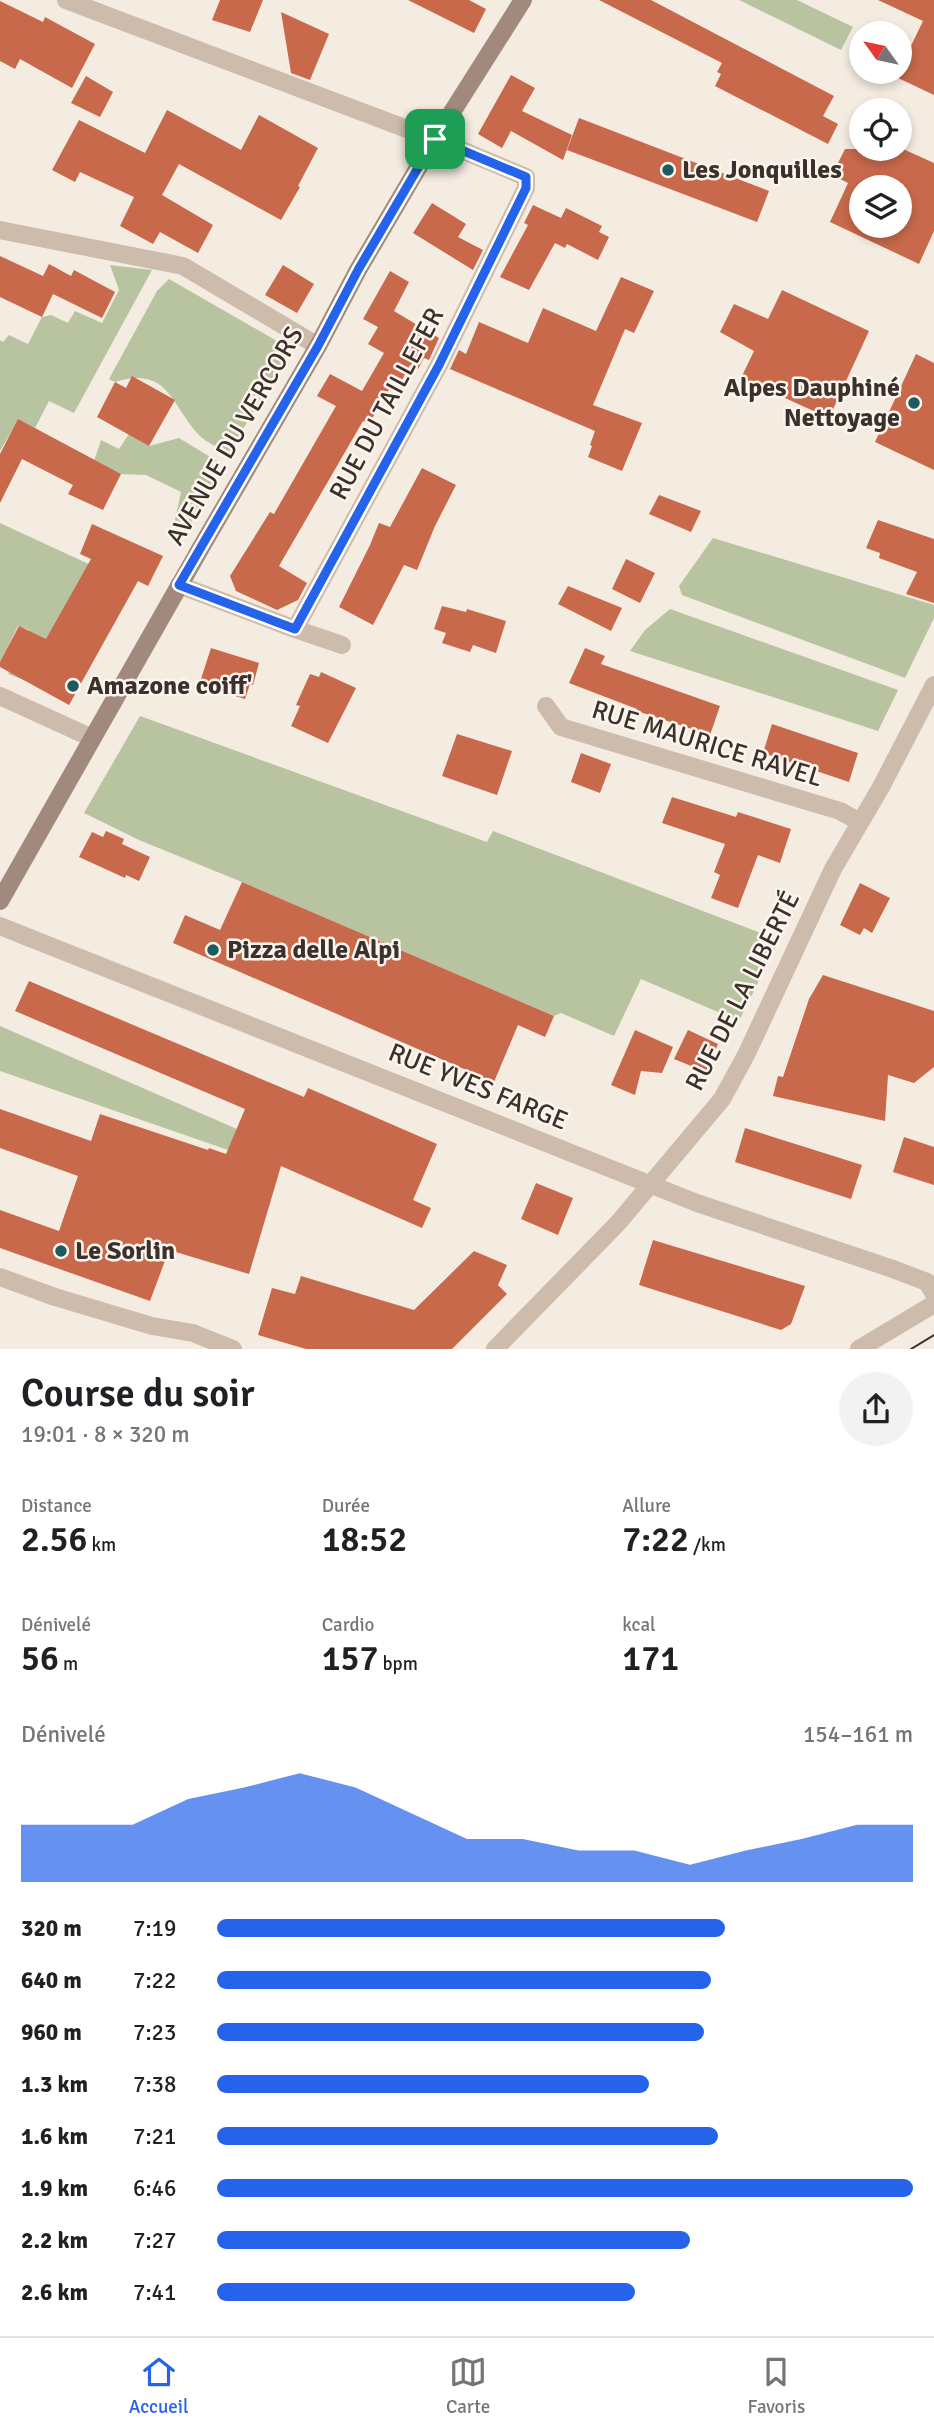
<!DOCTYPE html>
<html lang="fr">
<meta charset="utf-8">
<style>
body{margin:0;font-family:Signika,sans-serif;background:#f2f2f2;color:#202124;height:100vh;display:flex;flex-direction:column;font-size:26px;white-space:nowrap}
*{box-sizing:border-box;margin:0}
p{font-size:23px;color:#757577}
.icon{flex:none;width:38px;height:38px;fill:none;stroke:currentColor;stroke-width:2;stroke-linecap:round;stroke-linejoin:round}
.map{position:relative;height:1349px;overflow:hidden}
.drawer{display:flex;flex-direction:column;background:#fff;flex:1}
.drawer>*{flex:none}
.needle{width:46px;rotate:303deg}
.buttons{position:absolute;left:849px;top:21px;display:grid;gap:14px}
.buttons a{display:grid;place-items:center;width:63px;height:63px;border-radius:50%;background:#fff;box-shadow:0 4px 10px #0003;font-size:35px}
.pin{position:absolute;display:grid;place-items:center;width:60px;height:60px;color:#fff;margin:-30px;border-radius:14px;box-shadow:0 4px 10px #0006}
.round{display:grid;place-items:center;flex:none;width:74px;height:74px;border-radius:37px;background:#f2f2f2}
.summary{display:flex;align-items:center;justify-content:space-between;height:119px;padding:0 21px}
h1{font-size:38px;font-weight:600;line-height:52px}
.figures{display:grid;grid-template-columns:repeat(3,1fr);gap:10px;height:119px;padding:7px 21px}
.figures div{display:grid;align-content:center}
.figures b{font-size:35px;font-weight:600}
.figures small{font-size:19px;font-weight:400}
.figures p{font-size:19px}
.chart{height:196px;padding:14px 21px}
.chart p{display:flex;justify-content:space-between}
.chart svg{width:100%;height:126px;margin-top:7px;fill:#2563eb;opacity:.7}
ul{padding:0 21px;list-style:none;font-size:23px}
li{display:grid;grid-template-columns:112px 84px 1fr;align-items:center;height:52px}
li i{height:18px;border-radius:9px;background:#2563eb}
.menu{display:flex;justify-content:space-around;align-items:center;height:98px;border-top:2px solid #e0e0e0;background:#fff;font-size:19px;color:#757577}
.menu a{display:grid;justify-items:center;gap:4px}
.menu .active{color:#2563eb}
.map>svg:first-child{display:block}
.green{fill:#b8c4a0}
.building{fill:#c8694b;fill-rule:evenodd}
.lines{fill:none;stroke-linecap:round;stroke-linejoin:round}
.street{stroke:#cdbbac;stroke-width:18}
.secondary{stroke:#a18a7d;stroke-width:18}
.tram{stroke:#3b302b;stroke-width:2}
.route-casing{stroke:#fff;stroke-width:14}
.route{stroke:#2563eb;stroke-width:9}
.poi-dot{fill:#1f5a5e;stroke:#fbf5ee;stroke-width:2.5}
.labels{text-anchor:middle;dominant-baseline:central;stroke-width:5;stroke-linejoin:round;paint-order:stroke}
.poi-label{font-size:26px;font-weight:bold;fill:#3b302b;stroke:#fbf5ee;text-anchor:start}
.street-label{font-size:26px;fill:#3b302b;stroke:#fbf5ee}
</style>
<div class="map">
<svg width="934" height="1349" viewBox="0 0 934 1349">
<rect width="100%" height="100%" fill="#f4ebe1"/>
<!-- green -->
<g class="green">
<path d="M 739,0 L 797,0 L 853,27 L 841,50 Z"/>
<path d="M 110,265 L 152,270 L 74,413 L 49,401 L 35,428 L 18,420 L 0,451 L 0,340 L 3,342 L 9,335 L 28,344 L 42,317 L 51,315 L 68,323 L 75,311 L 102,323 L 119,290 Z"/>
<path d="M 169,279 L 291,349 L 229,452 C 220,448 207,443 200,436 C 171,407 170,365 115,382 L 109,379 L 157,291 Z"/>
<path d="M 129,434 L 149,446 L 179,438 L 222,464 L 187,530 L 174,525 L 181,492 L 146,475 L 121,474 L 94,461 L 101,440 L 119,449 Z"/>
<path d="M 0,523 L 119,578 L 24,680 L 8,674 L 29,630 L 18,626 L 0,663 Z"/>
<path d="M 713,538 L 934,605 L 934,618 L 905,678 L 682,595 L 679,586 Z"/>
<path d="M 670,609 L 898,690 L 878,731 L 630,651 L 645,630 Z"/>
<path d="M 140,716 L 487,842 L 493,831 L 779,940 L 739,1021 L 641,979 L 614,1036 L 561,1013 L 554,1016 L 242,882 L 139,840 L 84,813 Z"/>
<path d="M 0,1026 L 237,1129 L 228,1150 L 0,1071 Z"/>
</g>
<!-- building -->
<g class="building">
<path d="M 220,0 L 263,0 L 250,32 L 212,20 Z"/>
<path d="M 408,0 L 469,0 L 486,9 L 474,33 Z"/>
<path d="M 599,0 L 651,0 L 834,96 L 823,116 L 838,124 L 828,144 L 715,86 L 721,74 L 717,72 L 722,63 Z"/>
<path d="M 878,0 L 934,0 L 934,95 L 896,77 L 923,21 Z"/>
<path d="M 0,1 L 43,22 L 45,17 L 95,44 L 72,88 L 20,59 L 15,69 L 0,61 Z"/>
<path d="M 281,12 L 329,34 L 310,80 L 291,73 Z"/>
<path d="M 511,75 L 535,88 L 522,111 L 572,135 L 563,160 L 511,131 L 502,148 L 478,134 Z"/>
<path d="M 86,76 L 113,92 L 100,117 L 71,103 Z"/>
<path d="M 167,110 L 241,150 L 259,115 L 318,148 L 298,186 L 300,187 L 281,220 L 179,164 L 162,195 L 213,225 L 198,253 L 160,232 L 153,244 L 120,226 L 134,197 L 80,172 L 75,182 L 52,170 L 79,120 L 145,153 Z"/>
<path d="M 579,118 L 769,191 L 757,222 L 567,150 Z"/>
<path d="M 845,149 L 903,149 L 934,163 L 934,231 L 919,264 L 830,222 L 848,183 L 832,175 ZM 861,187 L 900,187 L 900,226 L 861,226 Z"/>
<path d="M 432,203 L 466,224 L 458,237 L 483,250 L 473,270 L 413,233 Z"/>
<path d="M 533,205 L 561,218 L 566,208 L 602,226 L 599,232 L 609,237 L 598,260 L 567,244 L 565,248 L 555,243 L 529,290 L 500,277 L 528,225 L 524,223 Z"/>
<path d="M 0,256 L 43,276 L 49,264 L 71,276 L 74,270 L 115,292 L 102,318 L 53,294 L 42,317 L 0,297 Z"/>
<path d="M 283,265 L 314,284 L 297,313 L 265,295 Z"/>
<path d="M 390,271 L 409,282 L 394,311 L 439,338 L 429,360 L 424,358 L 418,369 L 410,365 L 401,382 L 395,379 L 369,424 L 363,421 L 279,566 L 307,583 L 298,600 L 277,610 L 236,591 L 230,576 L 270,512 L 274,514 L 336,406 L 317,396 L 330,374 L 362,391 L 384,353 L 368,344 L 378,327 L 363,319 Z"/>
<path d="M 621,277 L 654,291 L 634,333 L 625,329 L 593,405 L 642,423 L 622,471 L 588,457 L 592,446 L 590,445 L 595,431 L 450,369 L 459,350 L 466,354 L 479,322 L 528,343 L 543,308 L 596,331 Z"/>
<path d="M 782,290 L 869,331 L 829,418 L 741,378 L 754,351 L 720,332 L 734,304 L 768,319 Z"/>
<path d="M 916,354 L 934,363 L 934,470 L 875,442 Z"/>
<path d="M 132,376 L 175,400 L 149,446 L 97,417 L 115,382 L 126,388 Z"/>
<path d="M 18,419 L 121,474 L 103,510 L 68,494 L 73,485 L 22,459 L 0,503 L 0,454 Z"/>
<path d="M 422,468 L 456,485 L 435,526 L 417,570 L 404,565 L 373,625 L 339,607 L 370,545 L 379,523 L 390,527 Z"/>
<path d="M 659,495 L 701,511 L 691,532 L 649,514 Z"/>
<path d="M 878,520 L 934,539 L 934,603 L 906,594 L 917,572 L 879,558 L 880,553 L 866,548 Z"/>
<path d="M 92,524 L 163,556 L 148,586 L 138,581 L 69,705 L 0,667 L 0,662 L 19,626 L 46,639 L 91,559 L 80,554 Z"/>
<path d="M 626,559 L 655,573 L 640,603 L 612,589 Z"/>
<path d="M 568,586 L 622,608 L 611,631 L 558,604 Z"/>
<path d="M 442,606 L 466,612 L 467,609 L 506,621 L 496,653 L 473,645 L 470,652 L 442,643 L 446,633 L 434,629 Z"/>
<path d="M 211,648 L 259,663 L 253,685 L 250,684 L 245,699 L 199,685 Z"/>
<path d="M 585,648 L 605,656 L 601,664 L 720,706 L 710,735 L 637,711 L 637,709 L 569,683 Z"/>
<path d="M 321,672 L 356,688 L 328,743 L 291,726 L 300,706 L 296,705 L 310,674 L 319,677 Z"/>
<path d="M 772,724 L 858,753 L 849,782 L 763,753 Z"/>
<path d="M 457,734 L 512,751 L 497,795 L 442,776 Z"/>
<path d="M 581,753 L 611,764 L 600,793 L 571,782 Z"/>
<path d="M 672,797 L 736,817 L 738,812 L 791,829 L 780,863 L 758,855 L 738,908 L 711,898 L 720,875 L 714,872 L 725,844 L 662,823 Z"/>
<path d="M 106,831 L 124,839 L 122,844 L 150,857 L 139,881 L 126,875 L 125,878 L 79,857 L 92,832 L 103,837 Z"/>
<path d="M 242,882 L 554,1016 L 545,1037 L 518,1025 L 494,1082 L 173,943 L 185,915 L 220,930 Z"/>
<path d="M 860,883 L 890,898 L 872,933 L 864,928 L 860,935 L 840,925 Z"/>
<path d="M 823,975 L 934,1011 L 934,1067 L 914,1083 L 888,1075 L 885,1121 L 773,1096 L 778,1076 L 783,1077 L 809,999 Z"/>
<path d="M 29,981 L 304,1097 L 308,1088 L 437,1144 L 413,1200 L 431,1208 L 422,1228 L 281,1166 L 249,1274 L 169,1250 L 150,1301 L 0,1248 L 0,1210 L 59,1231 L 78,1176 L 0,1148 L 0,1109 L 91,1141 L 100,1114 L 208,1150 L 209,1148 L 226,1154 L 245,1109 L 15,1011 Z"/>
<path d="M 635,1030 L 673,1047 L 662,1073 L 641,1071 L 635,1095 L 611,1085 Z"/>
<path d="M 688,1030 L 718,1044 L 706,1072 L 674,1059 Z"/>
<path d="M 745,1128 L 862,1165 L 851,1199 L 735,1162 Z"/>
<path d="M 904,1137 L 934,1147 L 934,1185 L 893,1172 Z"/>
<path d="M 536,1183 L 573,1198 L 558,1235 L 521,1219 Z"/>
<path d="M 653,1240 L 805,1286 L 791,1324 L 781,1330 L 639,1285 Z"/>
<path d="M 474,1251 L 507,1265 L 498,1285 L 507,1294 L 452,1349 L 306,1349 L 258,1335 L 272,1288 L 295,1294 L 301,1276 L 414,1310 Z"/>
</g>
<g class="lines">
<!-- street -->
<g class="street">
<path d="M 66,0 L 452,146 L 526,177 L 526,188 L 439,365 L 295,629 L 179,585"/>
<path d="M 0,230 L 183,266 L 318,346"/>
<path d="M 295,629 L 342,645"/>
<path d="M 0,696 L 92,738"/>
<path d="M 546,706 L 561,727 L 840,811 L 860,822"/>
<path d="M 0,926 L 697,1203 L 890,1268 L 927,1282 L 934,1294"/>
<path d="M 0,1277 L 55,1297 L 152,1326 L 193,1333 L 233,1349"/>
<path d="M 495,1349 L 618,1223 L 722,1099 L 746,1055 L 833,869 L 881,787 L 934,685"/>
<path d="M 859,1349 L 934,1304"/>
</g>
<!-- secondary -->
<path class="secondary" d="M 0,901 L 203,544 L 318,346 L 358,270 L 435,139 L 523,0"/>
<!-- tram -->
<path class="tram" d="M 911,1349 L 934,1335"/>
</g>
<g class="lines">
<defs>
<path id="route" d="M 435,139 L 526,177 L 526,188 L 439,365 L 295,629 L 179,585 L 318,346 L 358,270 Z"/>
</defs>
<!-- route casing -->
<use href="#route" class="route-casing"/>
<!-- route -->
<use href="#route" class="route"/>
</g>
<!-- markers -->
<g class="poi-dot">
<circle cx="668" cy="170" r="7"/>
<circle cx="914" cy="403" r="7"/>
<circle cx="73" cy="686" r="7"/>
<circle cx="213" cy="950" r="7"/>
<circle cx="61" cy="1251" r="7"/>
</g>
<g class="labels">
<!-- poi labels -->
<g class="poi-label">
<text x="682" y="170">Les Jonquilles</text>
<text x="900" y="388" text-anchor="end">Alpes Dauphiné<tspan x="900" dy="30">Nettoyage</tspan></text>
<text x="87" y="686">Amazone coiff'</text>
<text x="227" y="950">Pizza delle Alpi</text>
<text x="75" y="1251">Le Sorlin</text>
</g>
<!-- street labels -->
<g class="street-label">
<text transform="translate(387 404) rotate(-62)">RUE DU TAILLEFER</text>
<text transform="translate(235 436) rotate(-60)">AVENUE DU VERCORS</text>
<text transform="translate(707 744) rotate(17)">RUE MAURICE RAVEL</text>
<text transform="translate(743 991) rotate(-63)">RUE DE LA LIBERTÉ</text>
<text transform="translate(478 1087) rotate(22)">RUE YVES FARGE</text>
</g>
</g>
</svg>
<div class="buttons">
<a><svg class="needle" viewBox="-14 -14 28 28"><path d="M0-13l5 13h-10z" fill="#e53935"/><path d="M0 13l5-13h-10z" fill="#757577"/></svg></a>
<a><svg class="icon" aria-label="locate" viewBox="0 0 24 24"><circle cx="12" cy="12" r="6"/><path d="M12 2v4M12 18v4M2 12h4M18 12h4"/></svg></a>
<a><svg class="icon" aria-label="layers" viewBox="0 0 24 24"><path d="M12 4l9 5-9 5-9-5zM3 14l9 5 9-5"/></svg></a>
</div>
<div class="pin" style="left:435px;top:139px;background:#1e9e55"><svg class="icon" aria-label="arrive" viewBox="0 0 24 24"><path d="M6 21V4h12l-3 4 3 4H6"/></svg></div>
</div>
<section class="drawer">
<div class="summary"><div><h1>Course du soir</h1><p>19:01 · 8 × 320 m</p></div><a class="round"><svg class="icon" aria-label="share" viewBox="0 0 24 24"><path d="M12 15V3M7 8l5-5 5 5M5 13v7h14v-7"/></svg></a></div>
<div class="figures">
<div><p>Distance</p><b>2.56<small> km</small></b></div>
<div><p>Durée</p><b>18:52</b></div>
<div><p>Allure</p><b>7:22<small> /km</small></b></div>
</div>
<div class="figures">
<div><p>Dénivelé</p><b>56<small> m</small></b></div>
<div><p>Cardio</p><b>157<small> bpm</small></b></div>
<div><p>kcal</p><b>171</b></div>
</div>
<div class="chart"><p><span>Dénivelé</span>154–161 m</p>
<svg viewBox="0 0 160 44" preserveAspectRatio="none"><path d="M0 44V24L10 24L20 24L30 15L40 11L50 6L60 11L70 20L80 29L90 29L100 33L110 33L120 38L130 33L140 29L150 24L160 24V44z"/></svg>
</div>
<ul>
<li><b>320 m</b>7:19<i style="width:73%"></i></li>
<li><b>640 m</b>7:22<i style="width:71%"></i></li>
<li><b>960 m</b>7:23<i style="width:70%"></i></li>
<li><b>1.3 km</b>7:38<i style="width:62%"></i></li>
<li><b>1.6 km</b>7:21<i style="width:72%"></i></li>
<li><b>1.9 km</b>6:46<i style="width:100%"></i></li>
<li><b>2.2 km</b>7:27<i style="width:68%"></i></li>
<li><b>2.6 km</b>7:41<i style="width:60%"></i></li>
</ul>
</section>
<nav class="menu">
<a class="active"><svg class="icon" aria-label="home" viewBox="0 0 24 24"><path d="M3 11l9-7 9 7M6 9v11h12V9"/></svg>Accueil</a>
<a><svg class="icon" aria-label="map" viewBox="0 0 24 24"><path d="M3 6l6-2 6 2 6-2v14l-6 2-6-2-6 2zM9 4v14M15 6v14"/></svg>Carte</a>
<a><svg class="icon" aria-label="saved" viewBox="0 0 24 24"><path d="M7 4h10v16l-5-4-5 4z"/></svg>Favoris</a>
</nav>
